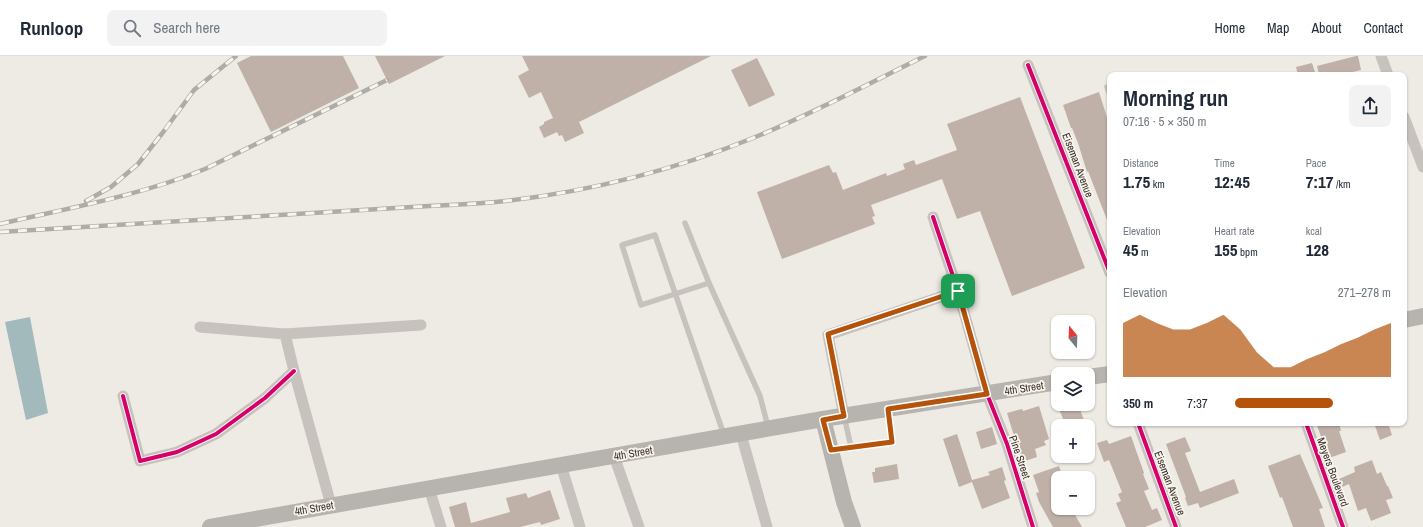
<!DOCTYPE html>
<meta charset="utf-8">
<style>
body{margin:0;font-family:"Archivo Narrow",sans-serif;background:#f2f2f3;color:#1f2937;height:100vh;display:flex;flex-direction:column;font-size:15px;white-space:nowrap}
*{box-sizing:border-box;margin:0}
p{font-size:13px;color:#747a83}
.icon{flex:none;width:22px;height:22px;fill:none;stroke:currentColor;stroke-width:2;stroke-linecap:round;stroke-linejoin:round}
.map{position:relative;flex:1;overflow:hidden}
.details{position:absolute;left:1107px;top:16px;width:300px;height:354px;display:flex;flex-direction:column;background:#fff;border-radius:8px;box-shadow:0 1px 3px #0004}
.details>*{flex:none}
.needle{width:26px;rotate:341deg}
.buttons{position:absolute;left:1051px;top:259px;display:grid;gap:8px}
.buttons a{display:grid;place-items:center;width:44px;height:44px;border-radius:8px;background:#fff;box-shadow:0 1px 3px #0004;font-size:20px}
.pin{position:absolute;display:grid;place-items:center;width:34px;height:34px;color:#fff;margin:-17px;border-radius:8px;box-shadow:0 2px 6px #0006}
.round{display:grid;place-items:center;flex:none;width:42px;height:42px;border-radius:8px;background:#f2f2f3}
.summary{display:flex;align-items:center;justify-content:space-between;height:68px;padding:0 16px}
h1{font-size:22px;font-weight:700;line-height:30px}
.figures{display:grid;grid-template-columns:repeat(3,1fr);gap:6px;height:68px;padding:4px 16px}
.figures div{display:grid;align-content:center}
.figures b{font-size:17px;font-weight:700}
.figures small{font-size:11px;font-weight:400}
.figures p{font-size:11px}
.chart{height:112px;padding:8px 16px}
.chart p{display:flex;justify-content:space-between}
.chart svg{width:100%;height:72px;margin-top:4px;fill:#b45309;opacity:.7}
ul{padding:0 16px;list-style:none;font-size:13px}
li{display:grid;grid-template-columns:64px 48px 1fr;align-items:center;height:30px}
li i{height:10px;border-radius:5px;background:#b45309}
header{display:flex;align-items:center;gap:24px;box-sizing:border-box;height:56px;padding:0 20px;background:#fff;border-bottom:1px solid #e0e1e3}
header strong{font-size:19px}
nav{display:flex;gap:22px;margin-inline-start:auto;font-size:14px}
.search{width:280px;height:36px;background:#f2f2f3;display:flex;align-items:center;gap:10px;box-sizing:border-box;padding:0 14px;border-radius:8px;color:#747a83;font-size:15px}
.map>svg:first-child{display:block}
.water{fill:#a3babc}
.building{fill:#c0b1a8}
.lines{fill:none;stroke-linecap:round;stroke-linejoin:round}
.lane{stroke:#c7c2bd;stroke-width:5.5}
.street{stroke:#c7c2bd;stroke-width:11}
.secondary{stroke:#b7b3ae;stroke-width:16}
.rail-casing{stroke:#afaba8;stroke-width:4.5}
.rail{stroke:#f9f5ed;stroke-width:3;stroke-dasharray:9;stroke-linecap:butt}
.cycleway-casing{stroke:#f9f5ed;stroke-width:6}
.cycleway{stroke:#d6006c;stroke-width:4}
.route-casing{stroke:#fff;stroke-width:8}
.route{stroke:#b45309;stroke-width:5}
.labels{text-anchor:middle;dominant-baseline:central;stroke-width:3.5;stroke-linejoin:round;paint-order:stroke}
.street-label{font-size:11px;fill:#38302c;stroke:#f9f5ed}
</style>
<header>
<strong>Runloop</strong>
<div class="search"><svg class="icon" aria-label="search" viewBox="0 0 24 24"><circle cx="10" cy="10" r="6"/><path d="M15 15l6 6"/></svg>Search here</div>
<nav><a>Home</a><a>Map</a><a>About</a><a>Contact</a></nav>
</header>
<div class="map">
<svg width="1423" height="471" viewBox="0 0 1423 471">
<rect width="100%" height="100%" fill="#eeeae4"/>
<!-- water -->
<path class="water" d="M 30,261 L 48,357 L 26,364 L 5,266 Z"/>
<!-- building -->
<g class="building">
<path d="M 251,0 L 343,0 L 359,32 L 271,76 L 237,7 Z"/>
<path d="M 375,0 L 445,0 L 389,28 Z"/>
<path d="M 522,0 L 711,0 L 579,66 L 584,77 L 565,86 L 562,79 L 559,80 L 557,76 L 544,82 L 539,71 L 544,68 L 544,66 L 553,62 L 541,36 L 529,42 L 518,20 L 529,14 Z"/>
<path d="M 1356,0 L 1358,0 L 1361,14 L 1340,19 L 1319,19 L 1317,10 Z"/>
<path d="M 757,2 L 775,39 L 749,51 L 731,14 Z"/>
<path d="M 1312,7 L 1315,16 L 1305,19 L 1298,19 L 1296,11 Z"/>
<path d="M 1099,36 L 1110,71 L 1110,168 L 1109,169 L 1088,115 L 1087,116 L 1078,87 L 1072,72 L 1071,72 L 1063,49 Z"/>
<path d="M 1020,41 L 1085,212 L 1012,240 L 980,155 L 957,163 L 942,123 L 871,149 L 875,160 L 872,161 L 875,168 L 782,203 L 757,136 L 829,109 L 833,117 L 836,116 L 843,134 L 886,117 L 887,120 L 905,113 L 903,108 L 914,104 L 916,109 L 957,94 L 947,68 Z"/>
<path d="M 1057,348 L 1078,348 L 1086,370 L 1066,370 Z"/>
<path d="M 1039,350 L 1049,383 L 1044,385 L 1046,389 L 1035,393 L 1037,401 L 1022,406 L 1007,357 L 1022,353 L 1023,355 Z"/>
<path d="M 1316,367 L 1339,367 L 1341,375 L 1339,375 L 1346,396 L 1329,402 Z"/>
<path d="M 1374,367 L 1388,367 L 1392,379 L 1380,384 Z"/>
<path d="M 992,371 L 997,388 L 981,393 L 976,376 Z"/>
<path d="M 957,378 L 972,424 L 990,419 L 988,416 L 1002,411 L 1006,424 L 1004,425 L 1010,442 L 982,453 L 972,426 L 959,431 L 943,383 Z"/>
<path d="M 1131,380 L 1144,417 L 1143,418 L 1149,433 L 1144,435 L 1152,454 L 1157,452 L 1162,464 L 1145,471 L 1126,471 L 1116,447 L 1121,445 L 1118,438 L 1122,436 L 1109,404 L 1104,406 L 1097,387 L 1107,384 L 1109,388 Z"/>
<path d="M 1185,381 L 1191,395 L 1185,397 L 1200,436 L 1234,423 L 1239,437 L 1200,452 L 1198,447 L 1188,450 L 1185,442 L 1186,441 L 1166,388 Z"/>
<path d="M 1300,398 L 1323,452 L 1319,453 L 1325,471 L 1293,471 L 1282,441 L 1280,442 L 1268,410 Z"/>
<path d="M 1372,404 L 1377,418 L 1381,416 L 1387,430 L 1388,430 L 1393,442 L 1386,444 L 1391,457 L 1371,465 L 1366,452 L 1358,455 L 1349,428 L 1342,431 L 1339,423 L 1355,416 L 1354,411 Z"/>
<path d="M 897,408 L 899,423 L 874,427 L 872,416 L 875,416 L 875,412 Z"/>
<path d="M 1059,410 L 1063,422 L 1058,422 L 1058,452 L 1071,452 L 1082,471 L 1053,471 L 1039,446 L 1036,437 L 1039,436 L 1033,419 Z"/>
<path d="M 550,434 L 560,463 L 541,469 L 540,466 L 520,471 L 455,471 L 449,451 L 466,446 L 471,467 L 510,456 L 506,442 L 526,437 L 528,442 Z"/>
</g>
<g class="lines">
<!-- lane -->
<g class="lane">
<path d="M 1107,31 L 1110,39"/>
<path d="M 685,167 L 709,227 L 641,249 L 622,189 L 655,179 C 678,245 701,312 724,379"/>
<path d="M 709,227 L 760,340 L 768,371"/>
<path d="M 844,360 L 851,391"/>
<path d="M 831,394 L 892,386 L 888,355"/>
</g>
<!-- street -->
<g class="street">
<path d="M 1381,0 L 1388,19"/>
<path d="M 1028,9 L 1110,217"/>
<path d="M 1404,61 L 1423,111"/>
<path d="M 933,161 L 958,235 L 987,338 L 1007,388 L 1033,471"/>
<path d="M 200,271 L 285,278 L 421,269"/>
<path d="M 285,278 L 294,315 L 331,449"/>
<path d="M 123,340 L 140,405 L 177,396 L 216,378 L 265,342 L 294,315"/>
<path d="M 844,360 L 828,279 L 958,235"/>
<path d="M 1138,367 L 1176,471"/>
<path d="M 1306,367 L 1343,471"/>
<path d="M 741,378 L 767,471"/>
<path d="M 614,400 L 639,471"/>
<path d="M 561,409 L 580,471"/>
<path d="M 429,432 L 441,471"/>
</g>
<!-- secondary -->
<g class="secondary">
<path d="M 1404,264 L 1423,260"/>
<path d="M 1088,321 L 1110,318"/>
<path d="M 823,363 L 844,446 L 853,471"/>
<path d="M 210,471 L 823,363 L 1058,326"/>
</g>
<defs>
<g id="rail">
<path d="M 86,145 L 111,131 L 138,108 L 164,75 L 194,34 L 236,0"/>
<path d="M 0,168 C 69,152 139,140 205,113 L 387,24"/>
<path d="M 0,176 L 429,150 C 452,149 474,148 496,146 C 583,137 672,115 753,82 C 812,58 868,28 925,0"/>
</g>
</defs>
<!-- rail casing -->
<use href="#rail" class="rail-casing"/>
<!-- rail -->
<use href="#rail" class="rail"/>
<defs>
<g id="cycleway">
<path d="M 1028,9 L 1110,217"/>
<path d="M 933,161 L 958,235 L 987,338 L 1007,388 L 1033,471"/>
<path d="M 123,340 L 140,405 L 177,396 L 216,378 L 265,342 L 294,315"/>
<path d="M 844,360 L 828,279 L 958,235"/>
<path d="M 1138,367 L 1176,471"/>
<path d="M 1306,367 L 1343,471"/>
</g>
</defs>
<!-- cycleway casing -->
<use href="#cycleway" class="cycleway-casing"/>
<!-- cycleway -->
<use href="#cycleway" class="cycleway"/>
</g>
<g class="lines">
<defs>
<path id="route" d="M 958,235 L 987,338 L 888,353 L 892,386 L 831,394 L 823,364 L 844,360 L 828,278 Z"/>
</defs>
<!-- route casing -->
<use href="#route" class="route-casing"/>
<!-- route -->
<use href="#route" class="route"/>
</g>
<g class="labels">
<!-- street labels -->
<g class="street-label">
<text transform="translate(1078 109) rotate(69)">Eiseman Avenue</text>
<text transform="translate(1024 332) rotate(-9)">4th Street</text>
<text transform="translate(633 397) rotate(-10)">4th Street</text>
<text transform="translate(1020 401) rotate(71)">Pine Street</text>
<text transform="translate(1333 416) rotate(70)">Meyers Boulevard</text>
<text transform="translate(1170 427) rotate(69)">Eiseman Avenue</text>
<text transform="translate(314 452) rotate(-10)">4th Street</text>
</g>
</g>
</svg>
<div class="buttons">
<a><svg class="needle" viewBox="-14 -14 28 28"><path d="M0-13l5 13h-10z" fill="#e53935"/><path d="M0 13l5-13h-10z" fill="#747a83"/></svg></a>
<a><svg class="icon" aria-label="layers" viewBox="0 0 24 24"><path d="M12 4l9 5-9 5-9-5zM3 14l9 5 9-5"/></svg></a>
<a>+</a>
<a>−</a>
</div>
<div class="pin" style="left:958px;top:235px;background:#1e9e55"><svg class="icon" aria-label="arrive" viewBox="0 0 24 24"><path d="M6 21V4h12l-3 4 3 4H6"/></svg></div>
<section class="details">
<div class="summary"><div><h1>Morning run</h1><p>07:16 · 5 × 350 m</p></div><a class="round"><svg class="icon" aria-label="share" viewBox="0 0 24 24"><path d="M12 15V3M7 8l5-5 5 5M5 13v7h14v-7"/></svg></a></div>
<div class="figures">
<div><p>Distance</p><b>1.75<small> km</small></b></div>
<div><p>Time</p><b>12:45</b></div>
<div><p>Pace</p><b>7:17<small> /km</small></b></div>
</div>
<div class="figures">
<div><p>Elevation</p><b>45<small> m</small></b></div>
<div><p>Heart rate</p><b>155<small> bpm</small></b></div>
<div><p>kcal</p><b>128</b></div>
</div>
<div class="chart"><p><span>Elevation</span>271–278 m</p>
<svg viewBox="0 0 160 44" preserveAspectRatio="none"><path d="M0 44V11L10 6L20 11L30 15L40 15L50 11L60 6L70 15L80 29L90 38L100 38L110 33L120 29L130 24L140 20L150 15L160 11V44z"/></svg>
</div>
<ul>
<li><b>350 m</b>7:37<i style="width:63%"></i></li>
</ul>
</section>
</div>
